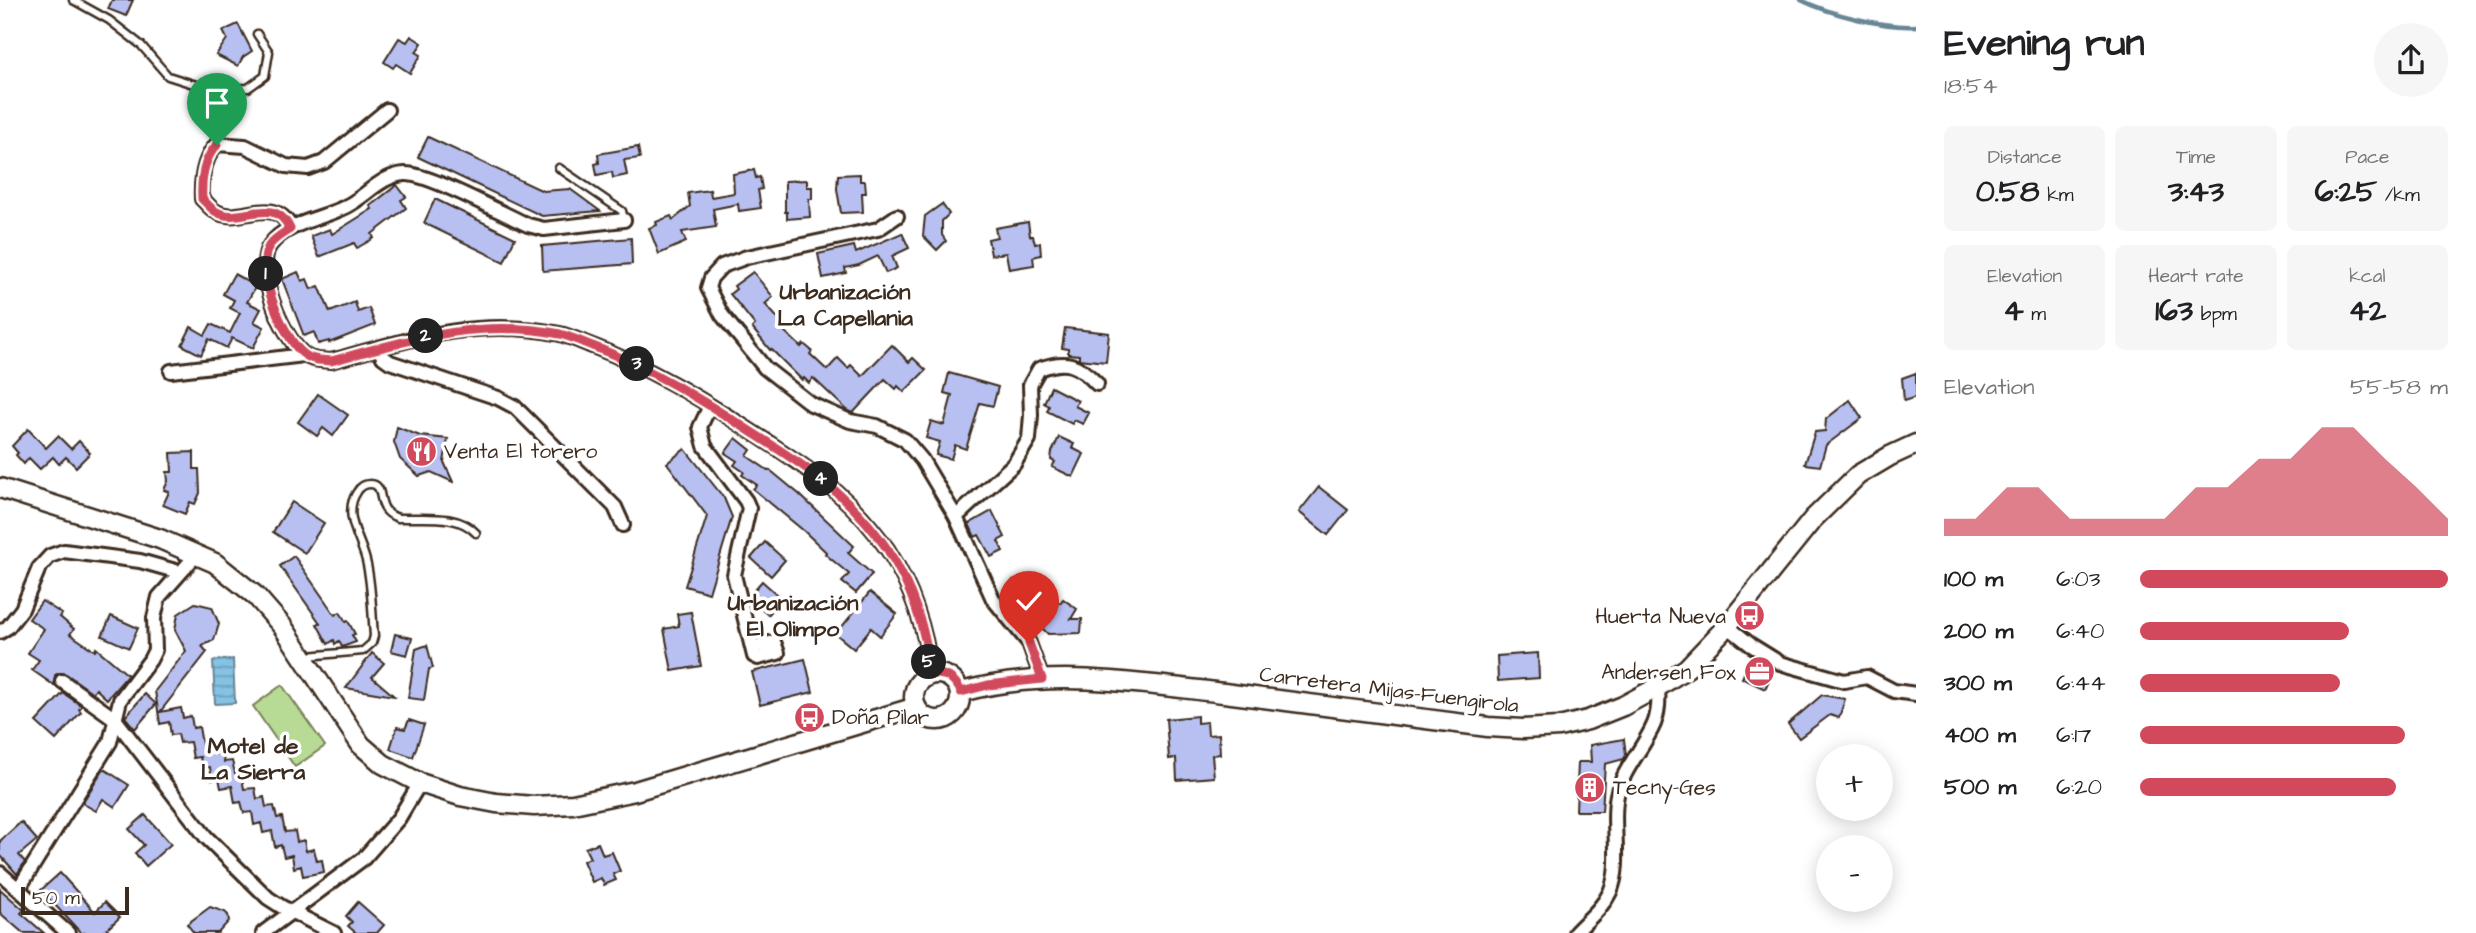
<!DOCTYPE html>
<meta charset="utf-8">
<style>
body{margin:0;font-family:"Architects Daughter",sans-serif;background:#f6f6f6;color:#202124;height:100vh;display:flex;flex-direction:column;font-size:26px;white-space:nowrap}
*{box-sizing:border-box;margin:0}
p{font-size:23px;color:#757577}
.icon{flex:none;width:38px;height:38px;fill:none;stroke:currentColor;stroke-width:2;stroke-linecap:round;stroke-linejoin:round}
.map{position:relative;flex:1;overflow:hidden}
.panel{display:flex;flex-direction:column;background:#fff;width:560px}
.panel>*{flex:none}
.tools{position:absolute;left:1816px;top:744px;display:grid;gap:14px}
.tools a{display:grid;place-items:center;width:77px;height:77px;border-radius:50%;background:#fff;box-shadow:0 4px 18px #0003;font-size:35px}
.scale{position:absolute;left:21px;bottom:18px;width:108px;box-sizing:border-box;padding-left:7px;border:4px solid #3b2a1e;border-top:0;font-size:19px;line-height:24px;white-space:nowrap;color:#3b2a1e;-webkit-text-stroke:5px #fff;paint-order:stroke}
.pin{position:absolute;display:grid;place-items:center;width:60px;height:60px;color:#fff;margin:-72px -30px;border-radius:50% 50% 50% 0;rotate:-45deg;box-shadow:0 0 7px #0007}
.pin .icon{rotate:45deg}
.km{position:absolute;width:35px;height:35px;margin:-18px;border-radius:50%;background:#222;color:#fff;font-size:19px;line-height:35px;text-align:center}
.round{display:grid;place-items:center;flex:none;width:74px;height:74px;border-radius:37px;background:#f6f6f6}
.head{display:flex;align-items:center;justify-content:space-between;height:119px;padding:0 28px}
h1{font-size:38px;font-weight:800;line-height:52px}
.metrics{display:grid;grid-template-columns:repeat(3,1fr);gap:10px;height:119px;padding:7px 28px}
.metrics div{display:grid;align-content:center;border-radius:10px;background:#f6f6f6;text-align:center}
.metrics b{font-size:30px;font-weight:800}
.metrics small{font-size:19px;font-weight:400}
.metrics p{font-size:19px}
.chart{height:196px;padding:14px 28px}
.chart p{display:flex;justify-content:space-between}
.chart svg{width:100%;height:126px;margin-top:7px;fill:#d1495b;opacity:.7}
ul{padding:0 28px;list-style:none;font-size:23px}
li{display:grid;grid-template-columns:112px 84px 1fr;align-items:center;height:52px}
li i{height:18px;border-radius:9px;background:#d1495b}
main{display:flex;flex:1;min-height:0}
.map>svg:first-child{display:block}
.pitch{fill:#b7da94;stroke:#798259;stroke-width:2}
.water{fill:url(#water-rules);stroke:#678695;stroke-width:2}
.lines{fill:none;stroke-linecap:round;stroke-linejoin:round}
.stream{stroke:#678695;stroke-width:4.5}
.building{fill:#b7c0f1;stroke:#3b2a1e;stroke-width:2}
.service-casing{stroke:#3b2a1e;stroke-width:11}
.minor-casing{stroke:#3b2a1e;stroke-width:18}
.secondary-casing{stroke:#3b2a1e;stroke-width:23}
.service{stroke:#fff;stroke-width:6}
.minor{stroke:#fff;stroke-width:12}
.secondary{stroke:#fff;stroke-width:18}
.route-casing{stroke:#fff;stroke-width:14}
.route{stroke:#d1495b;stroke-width:9}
.labels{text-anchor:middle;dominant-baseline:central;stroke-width:7;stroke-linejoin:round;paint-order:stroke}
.poi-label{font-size:21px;fill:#3b2a1e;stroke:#fff;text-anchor:start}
.street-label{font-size:21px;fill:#3b2a1e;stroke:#fff}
.neighbourhood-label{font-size:23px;font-weight:bold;fill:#3b2a1e;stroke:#fff}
</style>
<main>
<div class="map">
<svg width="1916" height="933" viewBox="0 0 1916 933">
<defs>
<pattern id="water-rules" width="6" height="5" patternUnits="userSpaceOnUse" patternTransform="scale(1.75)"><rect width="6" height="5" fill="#85c3e5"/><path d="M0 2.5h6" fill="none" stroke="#6e9fb9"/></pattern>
</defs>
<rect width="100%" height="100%" fill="#fff"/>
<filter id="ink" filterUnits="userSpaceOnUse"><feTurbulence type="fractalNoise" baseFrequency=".0143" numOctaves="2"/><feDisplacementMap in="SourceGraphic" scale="14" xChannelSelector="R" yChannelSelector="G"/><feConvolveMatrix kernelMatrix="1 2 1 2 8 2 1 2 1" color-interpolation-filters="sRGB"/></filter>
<g filter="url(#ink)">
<!-- pitch -->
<path class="pitch" d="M 282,685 L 325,746 L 295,767 L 253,706 Z"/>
<!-- water -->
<path class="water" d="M 233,659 L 235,703 L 215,704 L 213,661 Z"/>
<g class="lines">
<!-- stream -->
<path class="stream" d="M 1801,0 C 1829,14 1884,28 1916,26"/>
</g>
<!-- building -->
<g class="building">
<path d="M 112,0 L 133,0 L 126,16 L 108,9 Z"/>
<path d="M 238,24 L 252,51 L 243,57 L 238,66 L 216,55 L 227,39 L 223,31 Z"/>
<path d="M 411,36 L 422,43 L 416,52 L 421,55 L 410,73 L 396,64 L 393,68 L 384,62 L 399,38 L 407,42 Z"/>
<path d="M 428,137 L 543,191 L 570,189 L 600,211 L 542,216 L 418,157 Z"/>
<path d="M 638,147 L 640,158 L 624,160 L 627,175 L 613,178 L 612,172 L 597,175 L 595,164 L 599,163 L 598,154 Z"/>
<path d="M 754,170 L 756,178 L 760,177 L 762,189 L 758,190 L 761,208 L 739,211 L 738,204 L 713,209 L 716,227 L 682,232 L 686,242 L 659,254 L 649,228 L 657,225 L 656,222 L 671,216 L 673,220 L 690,206 L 688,193 L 710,190 L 711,197 L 734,193 L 733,174 Z"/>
<path d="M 860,174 L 860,181 L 865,181 L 866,193 L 862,193 L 863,212 L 841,213 L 837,189 L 838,175 Z"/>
<path d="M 807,180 L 807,187 L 812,187 L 812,199 L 809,199 L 810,217 L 787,219 L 787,212 L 785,212 L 785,181 Z"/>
<path d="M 397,185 L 406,197 L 401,200 L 406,208 L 372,234 L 374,238 L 357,248 L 354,243 L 319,257 L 311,236 L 330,229 L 332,234 L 372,209 L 370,206 Z"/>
<path d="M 435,199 L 515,238 L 504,262 L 424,223 Z"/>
<path d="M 942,204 L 949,214 L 942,221 L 942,235 L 946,241 L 937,250 L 923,236 L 925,216 Z"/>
<path d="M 1028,222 L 1030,236 L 1033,236 L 1035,244 L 1040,243 L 1041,255 L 1033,257 L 1034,265 L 1009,269 L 1006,253 L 991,255 L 988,239 L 997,237 L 995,228 Z"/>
<path d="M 902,233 L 909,248 L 892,256 L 897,268 L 886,273 L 878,256 L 859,265 L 845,268 L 846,273 L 823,278 L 818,254 L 854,246 L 856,253 Z"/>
<path d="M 631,238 L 632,264 L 543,271 L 542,246 Z"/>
<path d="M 298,272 L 302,281 L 307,279 L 311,289 L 319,286 L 330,312 L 355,302 L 358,312 L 369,308 L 375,325 L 329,343 L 329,341 L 318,344 L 314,332 L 304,336 L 282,279 Z"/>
<path d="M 753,272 L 773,297 L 765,304 L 782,323 L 779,326 L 801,347 L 804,344 L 812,351 L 810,354 L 827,370 L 838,358 L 848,368 L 851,365 L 862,376 L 892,345 L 909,362 L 913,358 L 926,370 L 904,392 L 898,386 L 896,389 L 885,379 L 853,413 L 847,410 L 813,378 L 809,383 L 804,378 L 802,380 L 771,349 L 770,350 L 752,328 L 755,325 L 730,294 L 736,289 L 734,286 Z"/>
<path d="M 234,274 L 256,286 L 247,302 L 261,309 L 254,322 L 264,327 L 253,348 L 232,338 L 227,348 L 209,339 L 201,355 L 182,345 L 191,327 L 205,335 L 211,324 L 230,333 L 240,313 L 230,308 L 234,300 L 223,294 Z"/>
<path d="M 1065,328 L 1109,333 L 1106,362 L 1079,359 L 1079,355 L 1068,354 L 1068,349 L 1062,348 Z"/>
<path d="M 949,373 L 998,387 L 993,406 L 980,403 L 966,449 L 955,445 L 951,459 L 936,455 L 940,442 L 926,438 L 931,421 L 944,425 L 952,395 L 944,393 Z"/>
<path d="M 1916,373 L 1916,397 L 1904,401 L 1902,378 Z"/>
<path d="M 1051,387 L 1078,401 L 1075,406 L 1089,413 L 1083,424 L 1074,420 L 1072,424 L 1047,411 L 1049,406 L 1044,403 Z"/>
<path d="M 318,394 L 348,415 L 333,436 L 323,428 L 317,436 L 298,422 Z"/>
<path d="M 1850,400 L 1862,418 L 1826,445 L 1820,466 L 1805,464 L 1815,432 L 1825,431 L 1826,419 Z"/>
<path d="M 397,427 L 420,436 L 448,439 L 444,462 L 453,482 L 431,472 L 419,476 L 400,459 L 394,442 Z"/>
<path d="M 28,429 L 46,448 L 58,436 L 71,449 L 79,441 L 90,453 L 76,467 L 66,457 L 59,464 L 53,457 L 40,469 L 29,458 L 24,464 L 16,455 L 18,453 L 12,446 Z"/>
<path d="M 1059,437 L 1074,444 L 1072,448 L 1084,454 L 1073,477 L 1052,467 L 1055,462 L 1051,460 L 1052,452 Z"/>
<path d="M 736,438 L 751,450 L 747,456 L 769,471 L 770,470 L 799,494 L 854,546 L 848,553 L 872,574 L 856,593 L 842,582 L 849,574 L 825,554 L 826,552 L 804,531 L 753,489 L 757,485 L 742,475 L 744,472 L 734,465 L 737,461 L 725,453 Z"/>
<path d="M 685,449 L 724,498 L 732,517 L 709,593 L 685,586 L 707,516 L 667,463 Z"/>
<path d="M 194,452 L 194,469 L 199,469 L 200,493 L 195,504 L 190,502 L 185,514 L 163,505 L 169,492 L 164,490 L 168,481 L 167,472 L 172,472 L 171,453 Z"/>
<path d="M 1319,487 L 1348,510 L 1328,535 L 1299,512 Z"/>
<path d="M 292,502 L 324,523 L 305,553 L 273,532 Z"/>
<path d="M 992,511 L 1005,537 L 998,541 L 1003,551 L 991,557 L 979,535 L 975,537 L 969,524 Z"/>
<path d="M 765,542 L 785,560 L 771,576 L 751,558 Z"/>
<path d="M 294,556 L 335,615 L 340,612 L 346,622 L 348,621 L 355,634 L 352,635 L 356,642 L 342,647 L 339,641 L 335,644 L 334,640 L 328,644 L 317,624 L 320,623 L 280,566 Z"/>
<path d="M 1022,579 L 1037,586 L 1035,591 L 1060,603 L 1063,599 L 1077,609 L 1071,619 L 1082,619 L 1081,633 L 1048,634 L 1041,627 L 1046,621 L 1016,607 L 1015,610 L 1012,608 L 1006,601 L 1010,594 L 1007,593 L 1013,580 L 1020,583 Z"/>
<path d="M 762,581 L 782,599 L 768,615 L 748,597 Z"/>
<path d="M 870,592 L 897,614 L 880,636 L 871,628 L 854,649 L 836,634 Z"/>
<path d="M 42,601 L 62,614 L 60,617 L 74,629 L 70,634 L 95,651 L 96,648 L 128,675 L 107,699 L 96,689 L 93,693 L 66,674 L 59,673 L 55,675 L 55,686 L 32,670 L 39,660 L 28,653 L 44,629 L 29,619 Z"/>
<path d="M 195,603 L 212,607 L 219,624 L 214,640 L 202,646 L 207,652 L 160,712 L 181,708 L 183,718 L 191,716 L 193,728 L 199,727 L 202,744 L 213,742 L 215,754 L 222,752 L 224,762 L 232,761 L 235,773 L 241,772 L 244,789 L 255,788 L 257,799 L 264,797 L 266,807 L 274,806 L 277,818 L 282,817 L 285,832 L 295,831 L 297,842 L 304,840 L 306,851 L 314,849 L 317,861 L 322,860 L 324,872 L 303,876 L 301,866 L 294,868 L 292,855 L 284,857 L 281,845 L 275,847 L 272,831 L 263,833 L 261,823 L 254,825 L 252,812 L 244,813 L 241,802 L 235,803 L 232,786 L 221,788 L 219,778 L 212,780 L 210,767 L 202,768 L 200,757 L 193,758 L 190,742 L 180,743 L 178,734 L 171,735 L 169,722 L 160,724 L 155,691 L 186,651 L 175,630 L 178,614 Z"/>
<path d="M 691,612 L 701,666 L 672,671 L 664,629 L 679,626 L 677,614 Z"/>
<path d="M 111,616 L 138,628 L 129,648 L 102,636 Z"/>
<path d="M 395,634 L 412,638 L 407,655 L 391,651 Z"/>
<path d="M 427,645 L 433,668 L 429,669 L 424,700 L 408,698 L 416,649 Z"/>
<path d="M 372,653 L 384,663 L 372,677 L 394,696 L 346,688 Z"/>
<path d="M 1538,653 L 1539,678 L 1498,681 L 1497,656 Z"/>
<path d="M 1752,656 L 1774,670 L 1765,689 L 1742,678 Z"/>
<path d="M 805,659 L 813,692 L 760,705 L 752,672 Z"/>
<path d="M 63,693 L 82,706 L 79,709 L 81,712 L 56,740 L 36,722 Z"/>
<path d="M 145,694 L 156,704 L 135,729 L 125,717 Z"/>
<path d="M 1822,695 L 1845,699 L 1839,718 L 1830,715 L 1799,738 L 1788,724 Z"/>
<path d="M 1197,716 L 1197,723 L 1207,722 L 1208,735 L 1219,734 L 1220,754 L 1212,755 L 1214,777 L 1177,780 L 1176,758 L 1169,759 L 1166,719 Z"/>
<path d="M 409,720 L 424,725 L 413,757 L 390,749 L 397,727 L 405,729 Z"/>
<path d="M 1624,739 L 1626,755 L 1624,759 L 1605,764 L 1602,811 L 1576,811 L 1578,762 L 1591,762 L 1590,745 Z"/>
<path d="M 104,769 L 129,785 L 115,807 L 103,799 L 96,811 L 82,803 Z"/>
<path d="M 145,815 L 171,844 L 146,866 L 135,853 L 144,845 L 129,829 Z"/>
<path d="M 21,822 L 37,840 L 19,855 L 25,862 L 17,874 L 0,855 L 0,841 Z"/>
<path d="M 598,843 L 603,855 L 612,852 L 620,871 L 613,874 L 616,880 L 604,885 L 601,878 L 592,882 L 583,861 L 590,858 L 585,848 Z"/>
<path d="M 60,873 L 95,912 L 105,902 L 120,917 L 103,933 L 81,933 L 41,890 Z"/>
<path d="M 0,889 L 24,910 L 21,913 L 44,933 L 23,933 L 0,913 Z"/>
<path d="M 358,902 L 384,925 L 377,933 L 356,933 L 348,926 L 352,922 L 346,916 Z"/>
<path d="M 210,907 L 225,912 L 228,915 L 229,921 L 218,933 L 194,933 L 187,924 Z"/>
</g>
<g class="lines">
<defs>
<g id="service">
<path d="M 73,0 L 109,20 L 141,45 L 168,76 L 209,89 L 248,88 L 265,76 L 269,52 L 257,34"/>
<path d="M 559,168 L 622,211 L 624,220"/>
<path d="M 307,656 L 363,651 L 372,643 L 374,636 C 372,613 372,588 367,565 C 363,541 341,516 357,492 C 360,487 364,484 370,484 C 388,484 372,510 398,518 C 424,519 458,513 476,533"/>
</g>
<g id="minor">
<path d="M 897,216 L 878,229 L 747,257 L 722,266 L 711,278 L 708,288 L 722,315 L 765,368 L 811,404 L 850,421 L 877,426 L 905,440 L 922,460 L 956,517 L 993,599 L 1029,643 L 1042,679"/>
<path d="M 624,220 L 544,229 L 528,225 C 503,214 428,173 405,174 C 381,175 366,197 345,207 C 322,219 287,222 270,245 C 253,268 284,342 306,356 C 314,361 322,360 331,361 C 410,339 478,317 560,334 C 572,337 584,343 595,347 C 650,368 699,398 749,430 C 775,447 803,464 827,484 C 849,502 872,527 888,550 C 912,588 926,631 931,674"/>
<path d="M 291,228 C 272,192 240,227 215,211 C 210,208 206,202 202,199 C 201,180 204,158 217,144 L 245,146 L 286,166 L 308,168 L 324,162 L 387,110"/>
<path d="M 379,348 L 383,357 L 390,362 L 498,398 L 515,407 L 615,507 L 623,525"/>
<path d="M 171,371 L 304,355"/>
<path d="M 710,406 L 700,427 L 705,446 L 746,501 L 749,508 L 734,575 L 754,656 L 758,658 L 778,653 L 774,642 L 752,647"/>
<path d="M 956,517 L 1014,464 L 1029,439 L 1031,415 L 1030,385 L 1039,369 C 1066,359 1077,363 1097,384"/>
<path d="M 1727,626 L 1751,645 L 1780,663 L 1844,681 L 1867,677 L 1894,691 L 1916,694"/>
<path d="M 0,632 L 8,627 L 22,609 L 39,568 L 50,556 L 64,551 L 140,561 L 179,572"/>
<path d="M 62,681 L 115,719 L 206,837 L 268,898 L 282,907 L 334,933"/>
<path d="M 0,873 L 68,933"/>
<path d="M 19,888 L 110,742 L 120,700 L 150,660 L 155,650 L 154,618 L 159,597 L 197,554"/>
<path d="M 263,933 L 364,858 L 399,818 L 420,783"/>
<path d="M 1575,933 C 1587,920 1602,909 1610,892 C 1622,865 1612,831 1616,801 C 1619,773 1643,750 1654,724 C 1659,712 1659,700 1658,687"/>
</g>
<g id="secondary">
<path d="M 0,488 L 160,539 L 215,563 L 256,596 L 283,627 L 361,745 L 383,764 L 420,783 L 460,796 L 496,803 L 534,806 L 573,804 L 635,791 L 916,707"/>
<circle cx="937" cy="697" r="23"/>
<path d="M 961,692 C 1048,668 1136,683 1224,693 C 1313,704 1400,716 1488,727 L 1523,729 L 1559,727 L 1588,720 L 1623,706 L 1658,687 L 1687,668 L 1727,626 L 1813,519 L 1858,475 L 1890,456 L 1916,444"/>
</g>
</defs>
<!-- service casing -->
<use href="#service" class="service-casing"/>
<!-- minor casing -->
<use href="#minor" class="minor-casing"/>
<!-- secondary casing -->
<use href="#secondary" class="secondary-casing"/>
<!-- service -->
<use href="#service" class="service"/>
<!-- minor -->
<use href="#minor" class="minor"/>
<!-- secondary -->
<use href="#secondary" class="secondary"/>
</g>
</g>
<g class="lines" filter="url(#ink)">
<defs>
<path id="route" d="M 217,145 C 204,158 201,180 202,199 C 206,202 210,208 215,211 C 239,227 273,192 290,229 C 284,233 273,239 269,246 C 254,269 284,341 305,355 C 313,361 322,360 331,361 C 409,340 479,318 560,334 C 572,337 584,343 595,347 C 652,369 702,400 753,433 C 778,449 804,465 827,484 C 849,502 872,527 888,550 C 912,588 926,631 931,674 C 946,673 955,678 961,692 L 988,685 L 1042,679 L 1029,643"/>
</defs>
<!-- route casing -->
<use href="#route" class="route-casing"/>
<!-- route -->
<use href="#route" class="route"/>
</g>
<!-- icons -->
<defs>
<symbol id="restaurant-disc" viewBox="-11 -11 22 22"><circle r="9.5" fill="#d1495b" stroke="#fff"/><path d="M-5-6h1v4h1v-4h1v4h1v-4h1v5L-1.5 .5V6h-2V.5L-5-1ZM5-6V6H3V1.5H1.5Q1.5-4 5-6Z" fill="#fff"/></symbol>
<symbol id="bus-disc" viewBox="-11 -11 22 22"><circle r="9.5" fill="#d1495b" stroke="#fff"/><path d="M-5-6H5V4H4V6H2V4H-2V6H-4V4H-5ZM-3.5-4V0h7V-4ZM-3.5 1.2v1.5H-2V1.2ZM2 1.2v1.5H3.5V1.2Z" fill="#fff"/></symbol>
<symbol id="office-disc" viewBox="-11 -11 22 22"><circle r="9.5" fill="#d1495b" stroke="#fff"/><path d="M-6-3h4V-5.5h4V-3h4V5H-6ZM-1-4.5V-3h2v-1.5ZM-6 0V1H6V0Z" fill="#fff"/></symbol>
<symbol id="building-disc" viewBox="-11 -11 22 22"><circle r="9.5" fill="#d1495b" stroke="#fff"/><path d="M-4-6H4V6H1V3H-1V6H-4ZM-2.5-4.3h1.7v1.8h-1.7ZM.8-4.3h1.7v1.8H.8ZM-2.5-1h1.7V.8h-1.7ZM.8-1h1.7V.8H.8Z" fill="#fff"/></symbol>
</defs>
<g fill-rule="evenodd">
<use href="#restaurant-disc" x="404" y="434" width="35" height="35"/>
<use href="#bus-disc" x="1732" y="598" width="35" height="35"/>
<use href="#office-disc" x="1742" y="654" width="35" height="35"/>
<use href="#bus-disc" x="792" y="700" width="35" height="35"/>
<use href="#building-disc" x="1572" y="770" width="35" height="35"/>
</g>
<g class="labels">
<!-- poi labels -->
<g class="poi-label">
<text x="444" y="451">Venta El torero</text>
<text x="1726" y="616" text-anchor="end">Huerta Nueva</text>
<text x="1736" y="672" text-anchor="end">Andersen Fox</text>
<text x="832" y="717">Doña Pilar</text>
<text x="1613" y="787">Tecny-Ges</text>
</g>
<!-- street labels -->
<g class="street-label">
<text transform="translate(1389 690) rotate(7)">Carretera Mijas-Fuengirola</text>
</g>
<!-- neighbourhood labels -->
<g class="neighbourhood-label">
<text x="845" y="292">Urbanización<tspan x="845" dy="26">La Capellania</tspan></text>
<text x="793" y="603">Urbanización<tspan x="793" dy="26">El Olimpo</tspan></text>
<text x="253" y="746">Motel de<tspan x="253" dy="26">La Sierra</tspan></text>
</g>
</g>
</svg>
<div class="tools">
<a>+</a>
<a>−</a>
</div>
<div class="scale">50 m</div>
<div class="pin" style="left:217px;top:145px;background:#1e9e55"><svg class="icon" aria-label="arrive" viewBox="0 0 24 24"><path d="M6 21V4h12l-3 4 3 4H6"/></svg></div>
<div class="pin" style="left:1029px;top:643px;background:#d93025"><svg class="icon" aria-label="check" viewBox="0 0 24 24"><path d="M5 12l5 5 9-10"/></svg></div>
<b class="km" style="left:266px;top:274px">1</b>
<b class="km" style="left:426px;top:336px">2</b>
<b class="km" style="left:637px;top:364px">3</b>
<b class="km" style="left:821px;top:479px">4</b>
<b class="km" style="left:929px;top:662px">5</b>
</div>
<section class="panel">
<div class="head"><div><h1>Evening run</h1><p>18:54</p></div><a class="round"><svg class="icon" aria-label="share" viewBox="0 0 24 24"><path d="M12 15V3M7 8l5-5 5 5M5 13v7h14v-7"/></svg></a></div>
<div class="metrics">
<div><p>Distance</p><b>0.58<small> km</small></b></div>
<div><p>Time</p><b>3:43</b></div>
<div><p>Pace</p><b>6:25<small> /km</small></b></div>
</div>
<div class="metrics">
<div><p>Elevation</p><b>4<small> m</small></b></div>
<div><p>Heart rate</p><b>163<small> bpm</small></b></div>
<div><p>kcal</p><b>42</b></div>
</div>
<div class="chart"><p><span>Elevation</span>55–58 m</p>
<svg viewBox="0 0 160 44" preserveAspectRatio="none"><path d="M0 44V38L10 38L20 27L30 27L40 38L50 38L60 38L70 38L80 27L90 27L100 17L110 17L120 6L130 6L140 17L150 27L160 38V44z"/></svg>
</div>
<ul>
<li><b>100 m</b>6:03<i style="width:100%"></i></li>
<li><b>200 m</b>6:40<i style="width:68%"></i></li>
<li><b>300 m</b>6:44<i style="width:65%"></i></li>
<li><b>400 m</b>6:17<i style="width:86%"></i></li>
<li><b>500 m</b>6:20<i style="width:83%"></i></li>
</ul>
</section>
</main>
